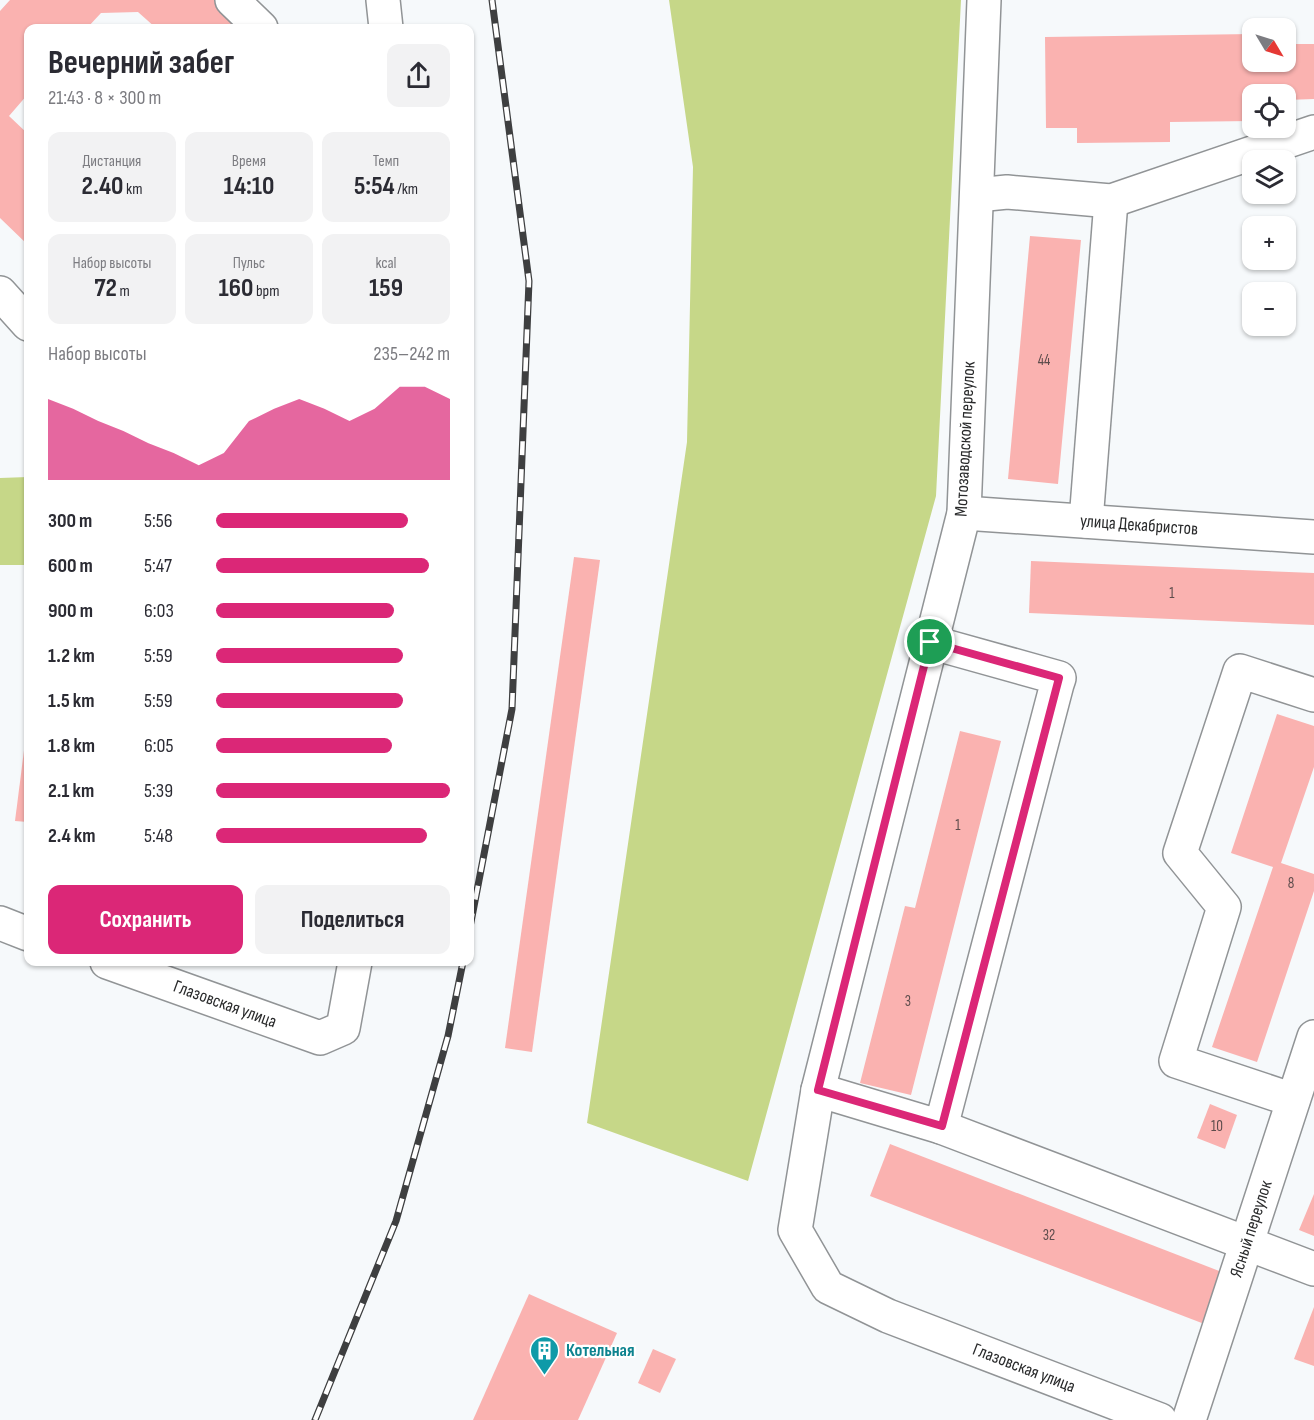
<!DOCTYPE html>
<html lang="ru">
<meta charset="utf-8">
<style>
body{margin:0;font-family:"Sofia Sans Condensed",sans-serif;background:#f2f2f3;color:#2b2b33;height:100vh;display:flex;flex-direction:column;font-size:22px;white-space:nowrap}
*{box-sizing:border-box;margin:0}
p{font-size:20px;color:#7c7c81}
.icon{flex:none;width:33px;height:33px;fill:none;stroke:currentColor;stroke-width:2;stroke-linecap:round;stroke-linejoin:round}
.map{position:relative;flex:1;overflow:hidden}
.drawer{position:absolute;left:24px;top:24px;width:450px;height:942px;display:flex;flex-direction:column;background:#fff;border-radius:12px;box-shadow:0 2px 4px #0004}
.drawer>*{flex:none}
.needle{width:39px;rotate:128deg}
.fabs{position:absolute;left:1242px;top:18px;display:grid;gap:12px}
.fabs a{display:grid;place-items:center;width:54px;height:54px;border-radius:12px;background:#fff;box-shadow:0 2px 4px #0004;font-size:30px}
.pin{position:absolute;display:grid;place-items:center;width:51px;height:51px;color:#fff;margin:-26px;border:3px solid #fff;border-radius:50%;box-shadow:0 2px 6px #0007}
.round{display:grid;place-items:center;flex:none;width:63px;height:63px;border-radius:12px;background:#f2f2f3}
.summary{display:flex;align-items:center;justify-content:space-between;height:102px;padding:0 24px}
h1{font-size:33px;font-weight:700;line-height:45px}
.figures{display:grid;grid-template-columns:repeat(3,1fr);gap:9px;height:102px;padding:6px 24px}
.figures div{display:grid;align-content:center;border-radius:12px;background:#f2f2f3;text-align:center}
.figures b{font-size:26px;font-weight:700}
.figures small{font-size:16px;font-weight:400}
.figures p{font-size:16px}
.chart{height:168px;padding:12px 24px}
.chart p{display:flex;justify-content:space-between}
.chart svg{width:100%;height:108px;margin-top:6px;fill:#db2777;opacity:.7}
.cta{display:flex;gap:12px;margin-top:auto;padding:12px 24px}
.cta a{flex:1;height:69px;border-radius:12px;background:#db2777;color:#fff;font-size:24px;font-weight:700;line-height:69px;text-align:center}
.cta a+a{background:#f2f2f3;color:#2b2b33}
ul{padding:0 24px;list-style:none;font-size:20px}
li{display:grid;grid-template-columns:96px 72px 1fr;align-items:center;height:45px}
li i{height:15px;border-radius:8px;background:#db2777}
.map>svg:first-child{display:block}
.green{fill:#c6d788}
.building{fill:#fab2b0}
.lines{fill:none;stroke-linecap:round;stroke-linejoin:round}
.minor-casing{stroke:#919496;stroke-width:36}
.minor{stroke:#fff;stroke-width:33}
.rail-casing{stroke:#3e3f40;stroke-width:7}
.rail{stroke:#fff;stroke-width:4.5;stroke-dasharray:14;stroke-linecap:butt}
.route-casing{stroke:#fff;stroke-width:12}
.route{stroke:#db2777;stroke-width:8}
.labels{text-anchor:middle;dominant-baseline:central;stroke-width:4.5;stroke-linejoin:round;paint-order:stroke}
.number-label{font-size:15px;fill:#5d4c4c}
.street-label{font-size:18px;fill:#292a2b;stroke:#fff}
.culture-label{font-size:18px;font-weight:bold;fill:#0d838f;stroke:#fff;text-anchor:start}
</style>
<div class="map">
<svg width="1314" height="1420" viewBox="0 0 1314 1420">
<rect width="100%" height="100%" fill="#f6f9fb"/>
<!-- green -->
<g class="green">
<path d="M 669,0 L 961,0 L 936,496 L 748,1181 L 587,1123 L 687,442 L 693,167 Z"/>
<path d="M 28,477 L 28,565 L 0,565 L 0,478 Z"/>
</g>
<!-- building -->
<g class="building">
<path d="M 10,0 L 224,0 L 253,28 L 156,28 L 138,12 L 101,13 L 87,28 L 28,28 L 28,94 L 9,116 L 28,134 L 28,245 L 0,218 L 0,11 Z"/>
<path d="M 1252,34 L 1252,62 L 1286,62 L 1286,44 L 1314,44 L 1314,99 L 1286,100 L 1286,94 L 1252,94 L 1252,121 L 1170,122 L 1170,142 L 1077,143 L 1077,128 L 1046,128 L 1045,37 Z"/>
<path d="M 1030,236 L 1081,240 L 1058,484 L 1008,479 Z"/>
<path d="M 574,557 L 600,560 L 532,1052 L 505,1048 Z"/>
<path d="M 1031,561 L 1314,573 L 1314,625 L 1029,613 Z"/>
<path d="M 1277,714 L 1314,726 L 1314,767 L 1281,863 L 1314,874 L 1314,891 L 1257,1062 L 1212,1047 L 1273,867 L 1231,853 Z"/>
<path d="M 27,727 L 28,727 L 28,822 L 15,821 Z"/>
<path d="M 960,731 L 1001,741 L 911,1095 L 860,1083 L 905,906 L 915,908 Z"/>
<path d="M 1210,1104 L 1237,1115 L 1225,1149 L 1197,1138 Z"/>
<path d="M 890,1144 L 1227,1274 L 1207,1325 L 870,1196 Z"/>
<path d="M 1314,1194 L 1314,1236 L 1299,1230 Z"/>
<path d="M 529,1294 L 617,1333 L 578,1420 L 473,1420 Z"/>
<path d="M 1314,1307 L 1314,1366 L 1294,1359 Z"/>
<path d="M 653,1349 L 676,1359 L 660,1393 L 638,1383 Z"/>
</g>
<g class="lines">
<defs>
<g id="minor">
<path d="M 232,0 L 261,28"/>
<path d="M 383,0 L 386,28"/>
<path d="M 984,0 L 964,513 L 818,1090 L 795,1230 L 828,1287 L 888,1316 L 1160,1420"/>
<path d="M 977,195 L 1007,192 L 1111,201 L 1314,132"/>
<path d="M 0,293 L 28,324"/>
<path d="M 964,513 L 1314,537"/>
<path d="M 1086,521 L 1111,201"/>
<path d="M 0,923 L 28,934"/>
<path d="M 107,962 L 320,1038 L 343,1028 L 355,962"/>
<path d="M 818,1090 L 941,1127 L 1057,684 L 1059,678 L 930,642"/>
<path d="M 1293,1100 L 1176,1061 L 1224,907 L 1180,853 L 1240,671 L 1314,695"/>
<path d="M 941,1127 L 1314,1269"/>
<path d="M 1189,1420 L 1314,1037"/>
</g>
</defs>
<!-- minor casing -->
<use href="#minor" class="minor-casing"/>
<!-- minor -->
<use href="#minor" class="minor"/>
<defs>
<g id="rail">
<path d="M 470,927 L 512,709 L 529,281 L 492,0"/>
<path d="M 315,1420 L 396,1221 L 448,1036 L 463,962"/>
</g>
</defs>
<!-- rail casing -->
<use href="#rail" class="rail-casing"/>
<!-- rail -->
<use href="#rail" class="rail"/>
</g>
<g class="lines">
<defs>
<path id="route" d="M 930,642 L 1059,678 L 942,1126 L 818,1090 Z"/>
</defs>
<!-- route casing -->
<use href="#route" class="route-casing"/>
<!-- route -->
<use href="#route" class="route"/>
</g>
<!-- icons -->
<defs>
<symbol id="building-pin" viewBox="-11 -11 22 30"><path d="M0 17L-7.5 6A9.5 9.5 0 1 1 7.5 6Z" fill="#0f9aa8" stroke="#fff"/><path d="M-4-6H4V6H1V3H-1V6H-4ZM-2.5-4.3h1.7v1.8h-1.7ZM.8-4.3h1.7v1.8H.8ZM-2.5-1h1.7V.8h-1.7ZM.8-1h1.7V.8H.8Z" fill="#fff"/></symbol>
</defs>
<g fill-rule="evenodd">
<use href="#building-pin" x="528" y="1334" width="33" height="45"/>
</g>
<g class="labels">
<!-- number labels -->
<g class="number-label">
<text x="1044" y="360">44</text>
<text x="1172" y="593">1</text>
<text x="958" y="825">1</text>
<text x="1291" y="883">8</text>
<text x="908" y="1001">3</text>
<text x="1217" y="1126">10</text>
<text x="1049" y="1235">32</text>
</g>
<!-- street labels -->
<g class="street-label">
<text transform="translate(965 439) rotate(-87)">Мотозаводской переулок</text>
<text transform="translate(1139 525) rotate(4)">улица Декабристов</text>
<text transform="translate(225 1004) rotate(20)">Глазовская улица</text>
<text transform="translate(1251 1229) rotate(-72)">Ясный переулок</text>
<text transform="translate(1024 1368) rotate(21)">Глазовская улица</text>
</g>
<!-- culture labels -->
<g class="culture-label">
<text x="566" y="1350">Котельная</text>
</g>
</g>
</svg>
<div class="fabs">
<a><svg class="needle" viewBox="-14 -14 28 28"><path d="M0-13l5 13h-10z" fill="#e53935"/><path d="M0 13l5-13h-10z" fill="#7c7c81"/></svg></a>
<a><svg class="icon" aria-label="locate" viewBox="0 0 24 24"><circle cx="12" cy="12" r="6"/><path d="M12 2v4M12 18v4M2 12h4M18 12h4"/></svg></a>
<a><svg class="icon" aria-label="layers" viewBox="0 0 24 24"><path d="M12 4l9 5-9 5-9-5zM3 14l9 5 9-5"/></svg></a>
<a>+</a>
<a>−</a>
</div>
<div class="pin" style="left:930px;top:642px;background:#1e9e55"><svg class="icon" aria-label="arrive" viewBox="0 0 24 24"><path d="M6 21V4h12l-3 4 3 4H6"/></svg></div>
<section class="drawer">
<div class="summary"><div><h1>Вечерний забег</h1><p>21:43 · 8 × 300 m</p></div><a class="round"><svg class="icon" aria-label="share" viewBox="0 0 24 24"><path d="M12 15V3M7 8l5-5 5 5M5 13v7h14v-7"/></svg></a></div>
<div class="figures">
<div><p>Дистанция</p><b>2.40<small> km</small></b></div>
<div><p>Время</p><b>14:10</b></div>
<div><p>Темп</p><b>5:54<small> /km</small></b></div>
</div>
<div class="figures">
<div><p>Набор высоты</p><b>72<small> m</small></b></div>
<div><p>Пульс</p><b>160<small> bpm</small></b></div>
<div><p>kcal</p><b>159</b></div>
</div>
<div class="chart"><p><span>Набор высоты</span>235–242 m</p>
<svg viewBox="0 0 160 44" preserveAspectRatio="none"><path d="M0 44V11L10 15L20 20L30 24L40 29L50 33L60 38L70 33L80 20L90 15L100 11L110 15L120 20L130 15L140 6L150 6L160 11V44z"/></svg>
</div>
<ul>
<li><b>300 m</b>5:56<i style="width:82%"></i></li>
<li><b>600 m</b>5:47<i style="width:91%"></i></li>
<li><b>900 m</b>6:03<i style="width:76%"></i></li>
<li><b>1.2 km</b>5:59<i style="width:80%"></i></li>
<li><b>1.5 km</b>5:59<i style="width:80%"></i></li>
<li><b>1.8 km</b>6:05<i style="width:75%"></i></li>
<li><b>2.1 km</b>5:39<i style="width:100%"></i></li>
<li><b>2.4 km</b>5:48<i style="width:90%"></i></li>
</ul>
<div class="cta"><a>Сохранить</a><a>Поделиться</a></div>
</section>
</div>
